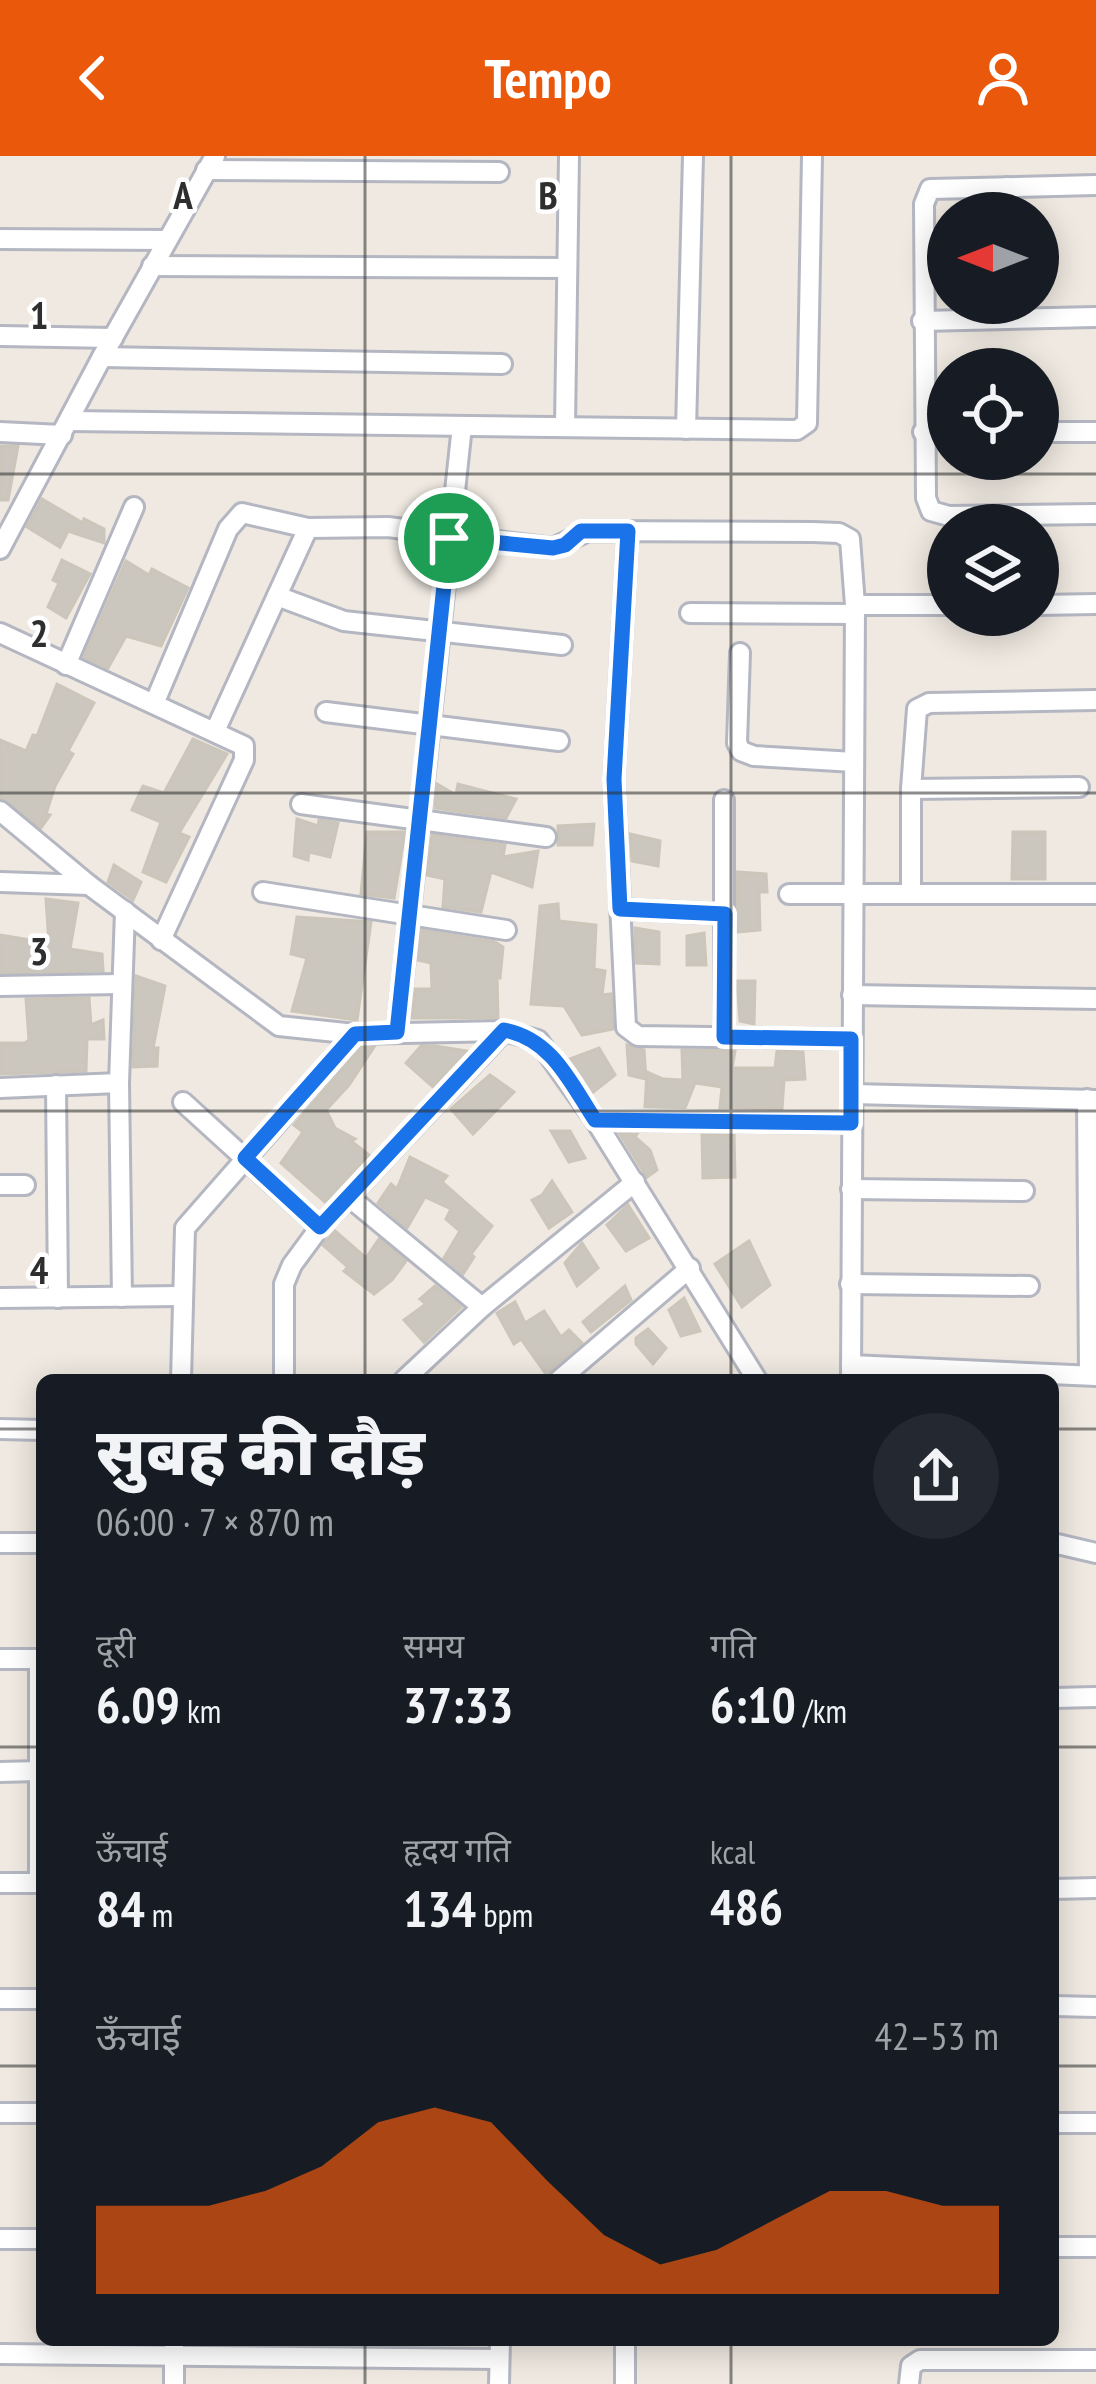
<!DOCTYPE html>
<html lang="hi">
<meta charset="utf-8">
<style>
body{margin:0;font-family:"PT Sans Narrow","Noto Sans Devanagari",sans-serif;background:#242831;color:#f1f3f6;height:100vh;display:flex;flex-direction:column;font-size:45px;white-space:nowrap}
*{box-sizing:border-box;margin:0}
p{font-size:39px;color:#9ea1a6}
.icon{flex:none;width:66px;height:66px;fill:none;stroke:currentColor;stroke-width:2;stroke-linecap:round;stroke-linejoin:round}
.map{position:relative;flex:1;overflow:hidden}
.drawer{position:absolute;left:36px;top:1218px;width:1023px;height:972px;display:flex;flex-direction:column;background:#171b24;border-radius:18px;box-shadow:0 6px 30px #0003}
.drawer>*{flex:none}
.needle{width:78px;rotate:270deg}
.buttons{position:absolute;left:927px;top:36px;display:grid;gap:24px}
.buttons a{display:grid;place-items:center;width:132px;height:132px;border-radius:50%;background:#171b24;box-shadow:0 6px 30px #0003;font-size:60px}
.pin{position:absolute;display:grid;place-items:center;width:102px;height:102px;color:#fff;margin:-51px;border:6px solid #fff;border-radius:50%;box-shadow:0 3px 12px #0007}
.round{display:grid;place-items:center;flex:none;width:126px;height:126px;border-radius:63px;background:#242831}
.overview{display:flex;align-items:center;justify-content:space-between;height:204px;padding:0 60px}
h1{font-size:66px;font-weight:800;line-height:90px}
.stats{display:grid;grid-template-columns:repeat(3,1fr);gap:18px;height:204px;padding:12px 60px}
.stats div{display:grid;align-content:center}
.stats b{font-size:51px;font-weight:800}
.stats small{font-size:33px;font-weight:400}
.stats p{font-size:33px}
.chart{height:336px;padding:24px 60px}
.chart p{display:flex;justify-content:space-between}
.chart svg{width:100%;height:216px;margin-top:12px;fill:#ea580c;opacity:.7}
header{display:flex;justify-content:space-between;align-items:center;height:156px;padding:0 60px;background:#ea580c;color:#fff;font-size:54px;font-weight:800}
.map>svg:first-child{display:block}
.building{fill:#cbc7bf;stroke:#cbc5ba;stroke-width:3}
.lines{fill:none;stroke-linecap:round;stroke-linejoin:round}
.minor-casing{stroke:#b4b7c1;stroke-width:24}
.minor{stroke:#fff;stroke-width:18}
.route-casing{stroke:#fff;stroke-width:24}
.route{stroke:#1a73e8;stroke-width:15}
.grid{fill:none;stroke:#2e2e2e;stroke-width:3;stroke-opacity:0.55}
.grid-label{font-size:39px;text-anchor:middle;font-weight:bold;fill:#2e2e2e;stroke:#fff;stroke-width:9;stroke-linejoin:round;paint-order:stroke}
</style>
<header><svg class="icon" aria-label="back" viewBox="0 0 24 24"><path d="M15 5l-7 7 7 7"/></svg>Tempo<svg class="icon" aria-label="person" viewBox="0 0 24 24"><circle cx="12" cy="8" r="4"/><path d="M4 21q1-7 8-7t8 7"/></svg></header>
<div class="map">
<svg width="1096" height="2228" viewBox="0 0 1096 2228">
<rect width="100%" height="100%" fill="#efe9e1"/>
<!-- building -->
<g class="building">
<path d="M 0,290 L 18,290 L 8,344 L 0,344 Z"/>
<path d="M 42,343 L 83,367 L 84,363 L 104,373 L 104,387 L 68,375 L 60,391 L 27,371 Z"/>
<path d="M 62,404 L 90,418 L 66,462 L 48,451 L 59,427 L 53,424 Z"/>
<path d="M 126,405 L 149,419 L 152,413 L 188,432 L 161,490 L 126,480 L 108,512 L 84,501 Z"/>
<path d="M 57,528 L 94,547 L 68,595 L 73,598 L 55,630 L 46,658 L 50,659 L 41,672 L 0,642 L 0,584 L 26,595 L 33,579 L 37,580 Z"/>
<path d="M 193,583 L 227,598 L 179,677 L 189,681 L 166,726 L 143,716 L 161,666 L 132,654 L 143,630 L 164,637 Z"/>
<path d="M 437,628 L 456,639 L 458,628 L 516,643 L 506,662 L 435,652 Z"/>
<path d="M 297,663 L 318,670 L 319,664 L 338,667 L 330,701 L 309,696 L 308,704 L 294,700 Z"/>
<path d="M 594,668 L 592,689 L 558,689 L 558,670 Z"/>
<path d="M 367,676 L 405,676 L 394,742 L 361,738 Z"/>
<path d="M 1013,676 L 1045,676 L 1045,723 L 1012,723 Z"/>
<path d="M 630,678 L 660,685 L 658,710 L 632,705 Z"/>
<path d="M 432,679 L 505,689 L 503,701 L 538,695 L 532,731 L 491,716 L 481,756 L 443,751 L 445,723 L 427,719 Z"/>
<path d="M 114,709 L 141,726 L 133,744 L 108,726 Z"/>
<path d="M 737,716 L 766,718 L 767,736 L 759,736 L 760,774 L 737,776 Z"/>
<path d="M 46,743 L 78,747 L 70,793 L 102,798 L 103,815 L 0,817 L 0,779 L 49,787 Z"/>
<path d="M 558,748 L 559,765 L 596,769 L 594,813 L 605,815 L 602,839 L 611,838 L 613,873 L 582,879 L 564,850 L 531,848 L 540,750 Z"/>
<path d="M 297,761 L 371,766 L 357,864 L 292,855 L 307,802 L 291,798 Z"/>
<path d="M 635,772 L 659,776 L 659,808 L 636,807 Z"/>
<path d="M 421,774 L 495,786 L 503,791 L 500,822 L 497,821 L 498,862 L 412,862 L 415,833 L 432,833 L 431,807 L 418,804 Z"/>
<path d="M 704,777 L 706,809 L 687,809 L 687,780 Z"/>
<path d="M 136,820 L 165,830 L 153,892 L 158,892 L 157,910 L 133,911 Z"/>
<path d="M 737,825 L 755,825 L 754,868 L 740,865 Z"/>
<path d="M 89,842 L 91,869 L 103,864 L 104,883 L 87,883 L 86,915 L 0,918 L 0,887 L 25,887 L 29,884 L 26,843 Z"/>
<path d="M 627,889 L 644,894 L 646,923 L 629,919 Z"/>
<path d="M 421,890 L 435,890 L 467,895 L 433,931 L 406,907 Z"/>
<path d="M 361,891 L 374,891 L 349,929 L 326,954 L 335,972 L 355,983 L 351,985 L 369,999 L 325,1046 L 281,1007 L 303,976 L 294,969 Z"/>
<path d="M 599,892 L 615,919 L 592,937 L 570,903 Z"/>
<path d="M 682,894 L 735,895 L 732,912 L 775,912 L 777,895 L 803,896 L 805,923 L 784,924 L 782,953 L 720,952 L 722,931 L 695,927 L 685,952 L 645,951 L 647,916 L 663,923 L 683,924 Z"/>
<path d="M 490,919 L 514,936 L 473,978 L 451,953 Z"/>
<path d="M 551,975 L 570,975 L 585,1002 L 569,1006 Z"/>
<path d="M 620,978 L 637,978 L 635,981 L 650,994 L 657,1014 L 647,1021 Z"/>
<path d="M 702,979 L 734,979 L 735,1021 L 703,1022 Z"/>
<path d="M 410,1001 L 447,1020 L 442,1026 L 492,1070 L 471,1098 L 474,1101 L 463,1118 L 444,1102 L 460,1075 L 446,1063 L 451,1053 L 425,1041 L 407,1072 L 378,1047 L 391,1028 L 397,1033 Z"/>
<path d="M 552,1025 L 572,1056 L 549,1072 L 532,1044 L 542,1039 Z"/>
<path d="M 628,1049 L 649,1082 L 626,1095 L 607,1069 Z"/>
<path d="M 335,1075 L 366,1102 L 379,1083 L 406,1105 L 392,1124 L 374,1138 L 344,1115 L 348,1111 L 323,1089 Z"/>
<path d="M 749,1085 L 770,1129 L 742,1151 L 715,1108 Z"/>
<path d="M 582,1087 L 598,1112 L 577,1130 L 565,1107 Z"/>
<path d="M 435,1130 L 461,1151 L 424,1186 L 404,1164 L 426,1148 L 420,1143 Z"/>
<path d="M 625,1130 L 631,1144 L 591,1176 L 583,1166 Z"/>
<path d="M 684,1142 L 700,1175 L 681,1180 L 669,1154 Z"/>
<path d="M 515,1146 L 525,1167 L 544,1155 L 561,1181 L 569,1174 L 582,1187 L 546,1218 L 521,1183 L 514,1188 L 497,1157 Z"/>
<path d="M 648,1173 L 666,1192 L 653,1208 L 636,1188 L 636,1182 Z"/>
</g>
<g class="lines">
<defs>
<g id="minor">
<path d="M 206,14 L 499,16"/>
<path d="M 1096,29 L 930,33 L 924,48 L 926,342 L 931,355 L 949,360 L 1096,358"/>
<path d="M 1007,31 L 1007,57"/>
<path d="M 0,83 L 166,84"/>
<path d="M 152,110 L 567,112"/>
<path d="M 922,165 L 1096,161"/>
<path d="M 0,180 L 113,182"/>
<path d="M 102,201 L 502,208"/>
<path d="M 69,265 L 797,274 L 807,267 L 812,0"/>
<path d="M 565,270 L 569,0"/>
<path d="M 686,273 L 693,0"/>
<path d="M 0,276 L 62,279"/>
<path d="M 923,276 L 948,276"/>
<path d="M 1038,276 L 1096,276"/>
<path d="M 628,375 L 614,623 L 626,871 L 638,880 L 851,883"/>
<path d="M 0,393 L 102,201 L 215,0"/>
<path d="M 277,440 L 344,465 L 562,489"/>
<path d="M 855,449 L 948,449"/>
<path d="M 1038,449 L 1096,448"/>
<path d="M 690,457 L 855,458"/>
<path d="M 0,477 L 244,590 L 244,604 L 161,784"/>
<path d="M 740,497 L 737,587 L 741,595 L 754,600 L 854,606"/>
<path d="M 66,509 L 134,351"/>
<path d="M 154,548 L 228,373 L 242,357 L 308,372 L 388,371 L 553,392 L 588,375 L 813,376 L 839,377 L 850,383 L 855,449 L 851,1224"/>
<path d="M 326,556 L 559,585"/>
<path d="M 216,573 L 308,372"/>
<path d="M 911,633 L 1079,631"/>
<path d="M 724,644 L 724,881"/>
<path d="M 301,648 L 546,681"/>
<path d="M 0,655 L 89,729 L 279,870 L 355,878 L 504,875 L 538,884 L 595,964 L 757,1224"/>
<path d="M 0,726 L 89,729"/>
<path d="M 263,736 L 506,774"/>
<path d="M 789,738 L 1096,738"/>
<path d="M 911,738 L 911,633 L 917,553 L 929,547 L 1096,544"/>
<path d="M 620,753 L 725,758"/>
<path d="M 0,830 L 120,828"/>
<path d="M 852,839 L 1096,843"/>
<path d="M 397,876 L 462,270"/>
<path d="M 56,929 L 58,1142"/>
<path d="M 0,932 L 119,927"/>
<path d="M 852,938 L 1096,944"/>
<path d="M 1087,943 L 1089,1218"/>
<path d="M 183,946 L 320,1071"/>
<path d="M 595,964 L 851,967"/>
<path d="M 0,1029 L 25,1029"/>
<path d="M 851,1033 L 1024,1035"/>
<path d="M 349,1041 L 482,1151"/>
<path d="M 850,1128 L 1029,1130"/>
<path d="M 122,1141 L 119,927 L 125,755"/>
<path d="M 0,1142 L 183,1140"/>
<path d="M 851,1209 L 1096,1220"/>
<path d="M 181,1224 L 185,1072 L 355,878"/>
<path d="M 284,1224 L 284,1128 L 292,1109 L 320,1071 L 504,875"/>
<path d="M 404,1224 L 482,1151 L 635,1026"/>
<path d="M 559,1224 L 690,1112"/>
<path d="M 0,1273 L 42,1274"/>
<path d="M 0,1387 L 42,1387"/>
<path d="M 1053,1387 L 1096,1397"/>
<path d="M 0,1503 L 42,1503"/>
<path d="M 39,1503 L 39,1727"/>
<path d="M 1053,1542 L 1096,1541"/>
<path d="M 0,1616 L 39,1615"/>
<path d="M 0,1727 L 42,1727"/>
<path d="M 1053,1733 L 1096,1732"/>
<path d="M 0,1843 L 42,1843"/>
<path d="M 1053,1850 L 1096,1851"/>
<path d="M 0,1957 L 42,1957"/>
<path d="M 1053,1967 L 1096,1967"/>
<path d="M 0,2083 L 42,2083"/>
<path d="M 1053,2091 L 1096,2091"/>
<path d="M 625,2184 L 625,2228"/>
<path d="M 0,2198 L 499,2203"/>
<path d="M 174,2228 L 174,2184"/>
<path d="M 499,2228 L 500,2184"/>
<path d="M 909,2228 L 911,2210 L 920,2204 L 1096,2204"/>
</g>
</defs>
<!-- minor casing -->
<use href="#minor" class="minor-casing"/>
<!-- minor -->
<use href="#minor" class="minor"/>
</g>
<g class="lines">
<defs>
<path id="route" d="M 581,375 L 628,375 L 614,623 L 620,753 L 725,758 L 724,881 L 851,883 L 851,967 L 595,964 C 570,926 552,883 504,874 L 320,1071 L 245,1002 L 355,878 L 397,876 L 449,382 L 553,392 L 565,389 Z"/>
</defs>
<!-- route casing -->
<use href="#route" class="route-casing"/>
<!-- route -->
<use href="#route" class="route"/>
</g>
<!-- grid -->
<path class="grid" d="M 365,0 L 365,1224M 731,0 L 731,1224M 0,318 L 1096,318M 0,637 L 1096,637M 0,955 L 1096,955M 0,1273 L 42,1273M 1053,1273 L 1096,1273M 0,1591 L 42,1591M 1053,1591 L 1096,1591M 0,1910 L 42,1910M 1053,1910 L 1096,1910M 365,2184 L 365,2228M 731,2184 L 731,2228"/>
<g class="grid-label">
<text x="183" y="53">A</text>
<text x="548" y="53">B</text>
<text x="39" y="173">1</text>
<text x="39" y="491">2</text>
<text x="39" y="809">3</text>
<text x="39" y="1128">4</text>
</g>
</svg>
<div class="buttons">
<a><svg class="needle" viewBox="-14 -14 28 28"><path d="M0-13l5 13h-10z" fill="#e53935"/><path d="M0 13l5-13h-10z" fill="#9ea1a6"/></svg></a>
<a><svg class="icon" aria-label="locate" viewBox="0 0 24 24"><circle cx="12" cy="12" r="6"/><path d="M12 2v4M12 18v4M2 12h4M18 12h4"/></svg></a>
<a><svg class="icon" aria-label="layers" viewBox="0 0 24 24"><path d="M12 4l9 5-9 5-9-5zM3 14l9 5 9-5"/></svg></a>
</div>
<div class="pin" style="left:449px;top:382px;background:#1e9e55"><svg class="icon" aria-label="arrive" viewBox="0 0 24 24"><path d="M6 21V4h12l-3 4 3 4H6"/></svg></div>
<section class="drawer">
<div class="overview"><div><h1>सुबह की दौड़</h1><p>06:00 · 7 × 870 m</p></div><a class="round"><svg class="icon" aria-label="share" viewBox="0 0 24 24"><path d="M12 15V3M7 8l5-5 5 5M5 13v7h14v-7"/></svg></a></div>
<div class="stats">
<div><p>दूरी</p><b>6.09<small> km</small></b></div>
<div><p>समय</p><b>37:33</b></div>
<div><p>गति</p><b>6:10<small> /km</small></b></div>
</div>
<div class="stats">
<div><p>ऊँचाई</p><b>84<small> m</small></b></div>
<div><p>हृदय गति</p><b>134<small> bpm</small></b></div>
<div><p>kcal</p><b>486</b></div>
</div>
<div class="chart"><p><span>ऊँचाई</span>42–53 m</p>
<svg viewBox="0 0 160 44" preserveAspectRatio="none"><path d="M0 44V26L10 26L20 26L30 23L40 18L50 9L60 6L70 9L80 21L90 32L100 38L110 35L120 29L130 23L140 23L150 26L160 26V44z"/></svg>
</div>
</section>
</div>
